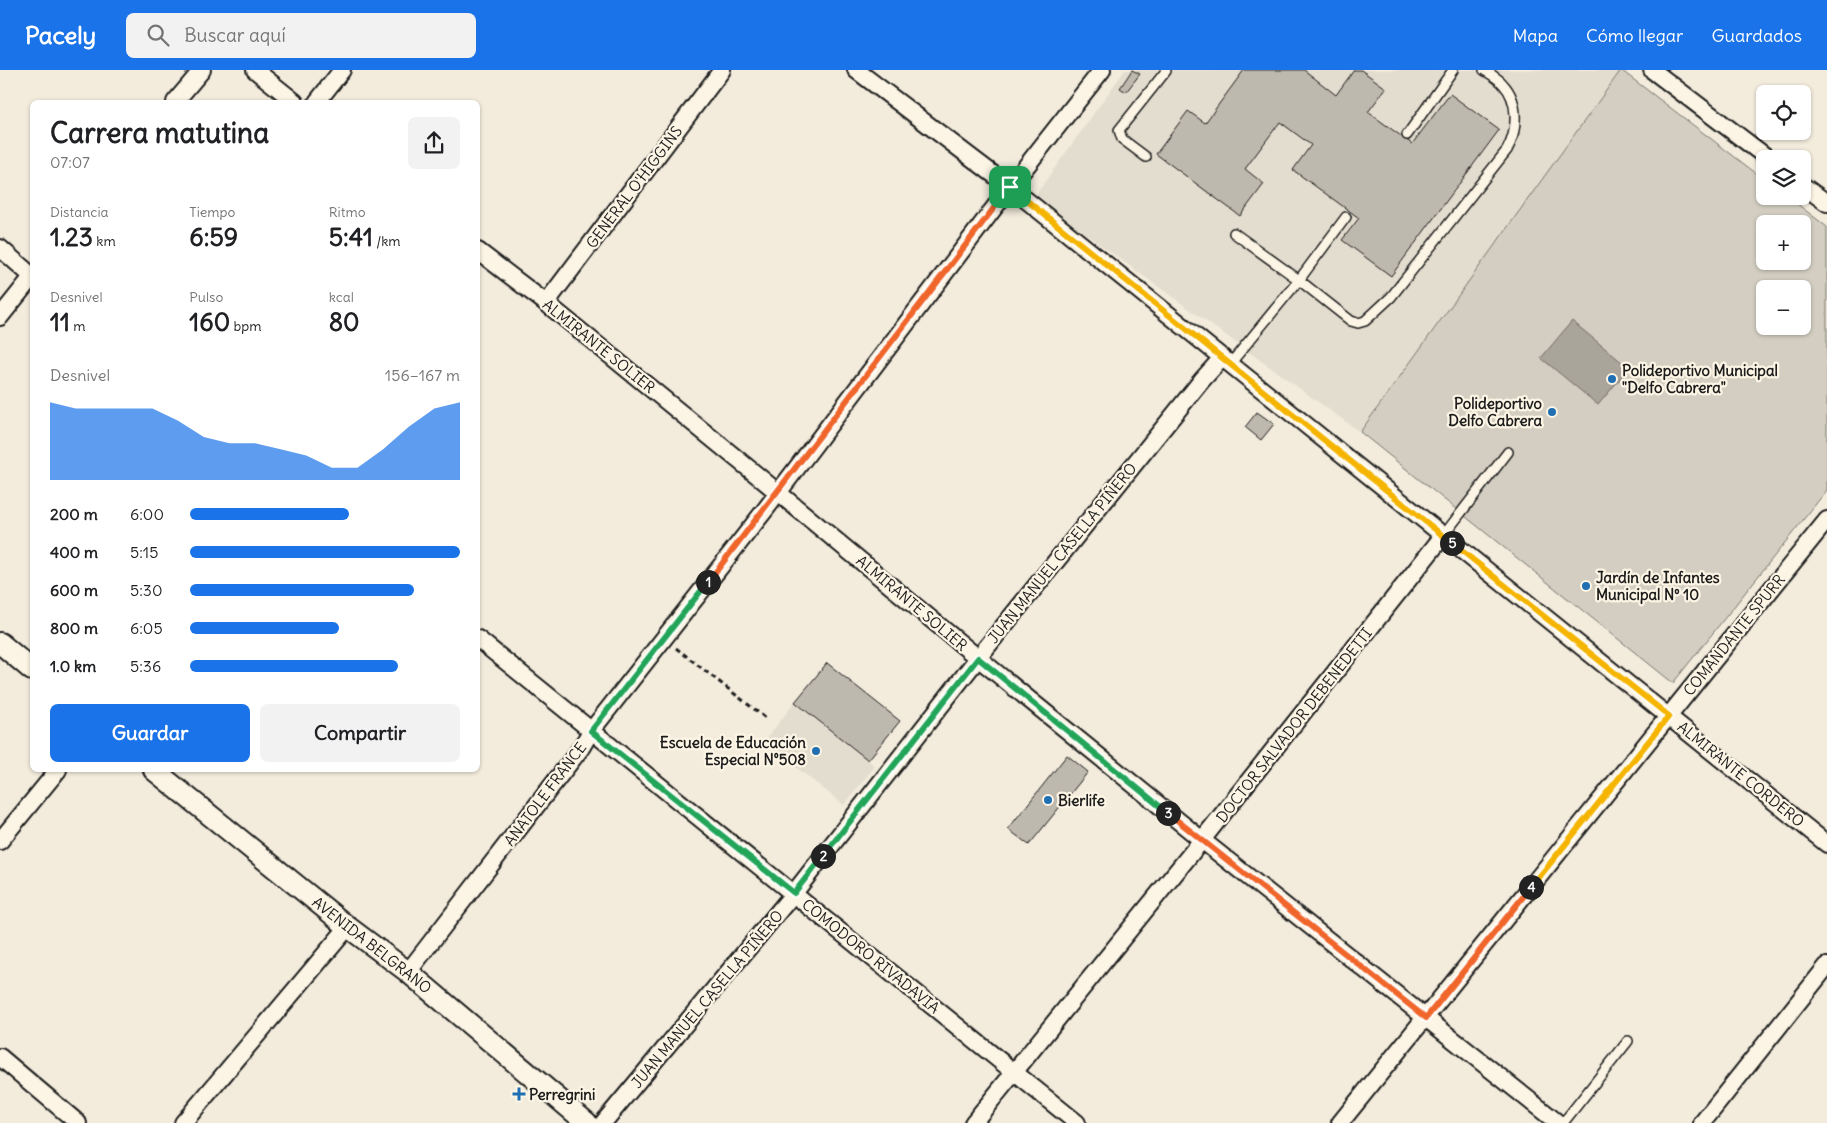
<!DOCTYPE html>
<html lang="es">
<meta charset="utf-8">
<style>
body{margin:0;font-family:Delius,sans-serif;background:#f2f2f2;color:#202124;height:100vh;display:flex;flex-direction:column;font-size:19px;white-space:nowrap}
*{box-sizing:border-box;margin:0}
p{font-size:16px;color:#757577}
.icon{flex:none;width:28px;height:28px;fill:none;stroke:currentColor;stroke-width:2;stroke-linecap:round;stroke-linejoin:round}
.map{position:relative;flex:1;overflow:hidden}
.sheet{position:absolute;left:30px;top:30px;width:450px;height:672px;display:flex;flex-direction:column;background:#fff;border-radius:8px;box-shadow:0 1px 4px #0004}
.sheet>*{flex:none}
.tools{position:absolute;left:1756px;top:15px;display:grid;gap:10px}
.tools a{display:grid;place-items:center;width:55px;height:55px;border-radius:8px;background:#fff;box-shadow:0 1px 4px #0004;font-size:25px}
.pin{position:absolute;display:grid;place-items:center;width:42px;height:42px;color:#fff;margin:-21px;border-radius:10px;box-shadow:0 2px 8px #0006}
.km{position:absolute;width:25px;height:25px;margin:-12px;border-radius:50%;background:#222;color:#fff;font-size:14px;line-height:25px;text-align:center}
.round{display:grid;place-items:center;flex:none;width:52px;height:52px;border-radius:8px;background:#f2f2f2}
.overview{display:flex;align-items:center;justify-content:space-between;height:85px;padding:0 20px}
h1{font-size:28px;font-weight:800;line-height:38px}
.metrics{display:grid;grid-template-columns:repeat(3,1fr);gap:8px;height:85px;padding:5px 20px}
.metrics div{display:grid;align-content:center}
.metrics b{font-size:25px;font-weight:800}
.metrics small{font-size:14px;font-weight:400}
.metrics p{font-size:14px}
.chart{height:140px;padding:10px 20px}
.chart p{display:flex;justify-content:space-between}
.chart svg{width:100%;height:90px;margin-top:5px;fill:#1a73e8;opacity:.7}
.button{display:flex;gap:10px;margin-top:auto;padding:10px 20px}
.button a{flex:1;height:58px;border-radius:8px;background:#1a73e8;color:#fff;font-size:20px;font-weight:800;line-height:58px;text-align:center}
.button a+a{background:#f2f2f2;color:#202124}
ul{padding:0 20px;list-style:none;font-size:16px}
li{display:grid;grid-template-columns:80px 60px 1fr;align-items:center;height:38px}
li i{height:12px;border-radius:6px;background:#1a73e8}
header{display:flex;align-items:center;gap:30px;box-sizing:border-box;height:70px;padding:0 25px;background:#1a73e8;color:#fff}
header strong{font-size:24px}
nav{display:flex;gap:28px;margin-inline-start:auto;font-size:18px}
.search{width:350px;height:45px;background:#f2f2f2;display:flex;align-items:center;gap:12px;box-sizing:border-box;padding:0 18px;border-radius:8px;color:#757577;font-size:19px}
.map>svg:first-child{display:block}
.built{fill:#e3ddcf}
.green{fill:#d3cec1;stroke:#78756e;fill-rule:evenodd}
.water{fill:#aaa59b;stroke:#716e68}
.building{fill:#beb9ae;stroke:#1c1c1c}
.lines{fill:none;stroke-linecap:round;stroke-linejoin:round}
.service-casing{stroke:#1c1c1c;stroke-width:12}
.minor-casing{stroke:#1c1c1c;stroke-width:20}
.tertiary-casing{stroke:#1c1c1c;stroke-width:24}
.path{stroke:#1c1c1c;stroke-width:3;stroke-dasharray:5 4;stroke-linecap:butt}
.service{stroke:#fcf5e5;stroke-width:9}
.minor{stroke:#fcf5e5;stroke-width:16}
.tertiary{stroke:#fcf5e5;stroke-width:20}
.split-1-casing{stroke:#fff;stroke-width:10}
.split-2-casing{stroke:#fff;stroke-width:10}
.split-3-casing{stroke:#fff;stroke-width:10}
.split-4-casing{stroke:#fff;stroke-width:10}
.split-5-casing{stroke:#fff;stroke-width:10}
.split-6-casing{stroke:#fff;stroke-width:10}
.split-1{stroke:#f0652b;stroke-width:6}
.split-2{stroke:#22a559;stroke-width:6}
.split-3{stroke:#22a559;stroke-width:6}
.split-4{stroke:#f0652b;stroke-width:6}
.split-5{stroke:#f5b400;stroke-width:6}
.split-6{stroke:#f5b400;stroke-width:6}
.poi-dot{fill:#1f6fb2;stroke:#fcf5e5;stroke-width:2}
.labels{text-anchor:middle;dominant-baseline:central;stroke-width:4.5;stroke-linejoin:round;paint-order:stroke}
.street-label{font-size:15px;fill:#1c1c1c;stroke:#fcf5e5}
.poi-label{font-size:15px;font-weight:bold;fill:#1c1c1c;stroke:#fcf5e5;text-anchor:start}
</style>
<header>
<strong>Pacely</strong>
<div class="search"><svg class="icon" aria-label="search" viewBox="0 0 24 24"><circle cx="10" cy="10" r="6"/><path d="M15 15l6 6"/></svg>Buscar aquí</div>
<nav><a>Mapa</a><a>Cómo llegar</a><a>Guardados</a></nav>
</header>
<div class="map">
<svg width="1827" height="1053" viewBox="0 0 1827 1053">
<rect width="100%" height="100%" fill="#f3ecdd"/>
<filter id="ink" filterUnits="userSpaceOnUse"><feTurbulence type="fractalNoise" baseFrequency=".02" numOctaves="2"/><feDisplacementMap in="SourceGraphic" scale="10" xChannelSelector="R" yChannelSelector="G"/><feConvolveMatrix kernelMatrix="1 2 1 2 8 2 1 2 1" color-interpolation-filters="sRGB"/></filter>
<g filter="url(#ink)">
<!-- built -->
<g class="built">
<path d="M 1125,0 L 1621,0 L 1360,362 L 1034,127 Z"/>
<path d="M 795,632 L 875,696 L 844,735 L 764,672 Z"/>
</g>
<!-- green -->
<path class="green" d="M 1621,0 L 1765,110 L 1765,126 L 1787,126 L 1827,157 L 1827,420 L 1673,613 L 1360,362 ZM 1765,154 L 1802,154 L 1802,191 L 1765,191 ZM 1765,219 L 1802,219 L 1802,256 L 1765,256 Z"/>
<!-- water -->
<path class="water" d="M 1572,251 L 1629,298 L 1598,335 L 1541,288 Z"/>
<!-- building -->
<g class="building">
<path d="M 1132,0 L 1140,4 L 1126,22 L 1120,18 Z"/>
<path d="M 1244,0 L 1304,0 L 1336,25 L 1354,0 L 1361,0 L 1386,18 L 1368,42 L 1412,74 L 1450,24 L 1499,60 L 1391,206 L 1342,170 L 1359,148 L 1293,100 L 1311,75 L 1280,52 L 1245,99 L 1264,114 L 1240,146 L 1156,84 L 1188,41 L 1205,53 Z"/>
<path d="M 1257,342 L 1274,354 L 1261,370 L 1245,357 Z"/>
<path d="M 827,593 L 900,651 L 868,690 L 795,632 Z"/>
<path d="M 1067,685 L 1088,702 L 1029,775 L 1008,759 Z"/>
</g>
<g class="lines">
<defs>
<g id="service">
<path d="M 1407,65 L 1453,0"/>
<path d="M 1146,87 L 1122,69 L 1119,60 L 1166,1"/>
<path d="M 1234,163 L 1299,210 L 1346,147"/>
<path d="M 1230,294 L 1299,210 L 1351,251 L 1358,253 L 1365,251 L 1391,227 L 1507,80 C 1518,60 1519,31 1503,14 C 1498,8 1490,4 1484,0"/>
<path d="M 1443,466 L 1508,382"/>
<path d="M 1563,1053 L 1628,971"/>
</g>
<g id="minor">
<path d="M 255,0 L 295,32"/>
<path d="M 856,0 L 1010,117 L 1827,774"/>
<path d="M 1652,0 L 1769,89"/>
<path d="M 175,32 L 202,0"/>
<path d="M 317,32 L 342,0"/>
<path d="M 1802,115 L 1827,133"/>
<path d="M 0,178 L 32,206"/>
<path d="M 478,181 L 546,233 L 758,406 L 978,588 L 1202,770 L 1558,1053"/>
<path d="M 546,233 L 722,0"/>
<path d="M 0,247 L 32,207"/>
<path d="M 478,569 L 1077,1053"/>
<path d="M 0,771 L 58,700"/>
<path d="M 408,902 L 581,678 L 591,661 L 765,440 L 1010,117 L 1102,0"/>
<path d="M 0,987 L 78,1053"/>
<path d="M 183,1053 L 348,857"/>
<path d="M 603,1053 L 794,823 L 978,588 L 1202,310 L 1222,288"/>
<path d="M 973,1053 L 1202,770 L 1443,466"/>
<path d="M 1340,1053 L 1827,450"/>
<path d="M 1702,1053 L 1827,896"/>
</g>
<g id="tertiary">
<path d="M 0,573 L 32,600"/>
<path d="M 154,700 L 348,857 L 408,902 L 587,1053"/>
</g>
</defs>
<!-- service casing -->
<use href="#service" class="service-casing"/>
<!-- minor casing -->
<use href="#minor" class="minor-casing"/>
<!-- tertiary casing -->
<use href="#tertiary" class="tertiary-casing"/>
<!-- path -->
<path class="path" d="M 676,578 L 768,650"/>
<!-- service -->
<use href="#service" class="service"/>
<!-- minor -->
<use href="#minor" class="minor"/>
<!-- tertiary -->
<use href="#tertiary" class="tertiary"/>
</g>
</g>
<g class="lines" filter="url(#ink)">
<defs>
<path id="split-1" d="M 708,512 L 1010,117"/>
<path id="split-2" d="M 708,512 L 591,661 L 794,823 L 823,786"/>
<path id="split-3" d="M 823,786 L 978,588 L 1168,743"/>
<path id="split-4" d="M 1168,743 L 1426,948 L 1531,817"/>
<path id="split-5" d="M 1452,473 L 1669,646 L 1531,817"/>
<path id="split-6" d="M 1010,117 L 1452,473"/>
</defs>
<!-- split-1 casing -->
<use href="#split-1" class="split-1-casing"/>
<!-- split-2 casing -->
<use href="#split-2" class="split-2-casing"/>
<!-- split-3 casing -->
<use href="#split-3" class="split-3-casing"/>
<!-- split-4 casing -->
<use href="#split-4" class="split-4-casing"/>
<!-- split-5 casing -->
<use href="#split-5" class="split-5-casing"/>
<!-- split-6 casing -->
<use href="#split-6" class="split-6-casing"/>
<!-- split-1 -->
<use href="#split-1" class="split-1"/>
<!-- split-2 -->
<use href="#split-2" class="split-2"/>
<!-- split-3 -->
<use href="#split-3" class="split-3"/>
<!-- split-4 -->
<use href="#split-4" class="split-4"/>
<!-- split-5 -->
<use href="#split-5" class="split-5"/>
<!-- split-6 -->
<use href="#split-6" class="split-6"/>
</g>
<!-- markers -->
<g class="poi-dot">
<circle cx="1612" cy="309" r="5"/>
<circle cx="1552" cy="342" r="5"/>
<circle cx="1586" cy="516" r="5"/>
<circle cx="816" cy="681" r="5"/>
<circle cx="1048" cy="730" r="5"/>
<path d="M516.5 1016.5h5v5h5v5h-5v5h-5v-5h-5v-5h5z"/>
</g>
<g class="labels">
<!-- street labels -->
<g class="street-label">
<text transform="translate(634 117) rotate(-53)">GENERAL O'HIGGINS</text>
<text transform="translate(599 276) rotate(39)">ALMIRANTE SOLIER</text>
<text transform="translate(1062 483) rotate(-51)">JUAN MANUEL CASELLA PIÑERO</text>
<text transform="translate(912 533) rotate(40)">ALMIRANTE SOLIER</text>
<text transform="translate(1734 565) rotate(-51)">COMANDANTE SPURR</text>
<text transform="translate(1294 655) rotate(-52)">DOCTOR SALVADOR DEBENEDETTI</text>
<text transform="translate(1741 704) rotate(39)">ALMIRANTE CORDERO</text>
<text transform="translate(545 724) rotate(-53)">ANATOLE FRANCE</text>
<text transform="translate(372 875) rotate(38)">AVENIDA BELGRANO</text>
<text transform="translate(871 886) rotate(39)">COMODORO RIVADAVIA</text>
<text transform="translate(707 929) rotate(-50)">JUAN MANUEL CASELLA PIÑERO</text>
</g>
<!-- poi labels -->
<g class="poi-label">
<text x="1622" y="300">Polideportivo Municipal<tspan x="1622" dy="17">"Delfo Cabrera"</tspan></text>
<text x="1542" y="333" text-anchor="end">Polideportivo<tspan x="1542" dy="17">Delfo Cabrera</tspan></text>
<text x="1596" y="507">Jardín de Infantes<tspan x="1596" dy="17">Municipal Nº 10</tspan></text>
<text x="806" y="672" text-anchor="end">Escuela de Educación<tspan x="806" dy="17">Especial N°508</tspan></text>
<text x="1058" y="730">Bierlife</text>
<text x="529" y="1024">Perregrini</text>
</g>
</g>
</svg>
<div class="tools">
<a><svg class="icon" aria-label="locate" viewBox="0 0 24 24"><circle cx="12" cy="12" r="6"/><path d="M12 2v4M12 18v4M2 12h4M18 12h4"/></svg></a>
<a><svg class="icon" aria-label="layers" viewBox="0 0 24 24"><path d="M12 4l9 5-9 5-9-5zM3 14l9 5 9-5"/></svg></a>
<a>+</a>
<a>−</a>
</div>
<div class="pin" style="left:1010px;top:117px;background:#1e9e55"><svg class="icon" aria-label="arrive" viewBox="0 0 24 24"><path d="M6 21V4h12l-3 4 3 4H6"/></svg></div>
<b class="km" style="left:708px;top:512px">1</b>
<b class="km" style="left:823px;top:786px">2</b>
<b class="km" style="left:1168px;top:743px">3</b>
<b class="km" style="left:1531px;top:817px">4</b>
<b class="km" style="left:1452px;top:473px">5</b>
<section class="sheet">
<div class="overview"><div><h1>Carrera matutina</h1><p>07:07</p></div><a class="round"><svg class="icon" aria-label="share" viewBox="0 0 24 24"><path d="M12 15V3M7 8l5-5 5 5M5 13v7h14v-7"/></svg></a></div>
<div class="metrics">
<div><p>Distancia</p><b>1.23<small> km</small></b></div>
<div><p>Tiempo</p><b>6:59</b></div>
<div><p>Ritmo</p><b>5:41<small> /km</small></b></div>
</div>
<div class="metrics">
<div><p>Desnivel</p><b>11<small> m</small></b></div>
<div><p>Pulso</p><b>160<small> bpm</small></b></div>
<div><p>kcal</p><b>80</b></div>
</div>
<div class="chart"><p><span>Desnivel</span>156–167 m</p>
<svg viewBox="0 0 160 44" preserveAspectRatio="none"><path d="M0 44V6L10 9L20 9L30 9L40 9L50 15L60 23L70 26L80 26L90 29L100 32L110 38L120 38L130 29L140 18L150 9L160 6V44z"/></svg>
</div>
<ul>
<li><b>200 m</b>6:00<i style="width:59%"></i></li>
<li><b>400 m</b>5:15<i style="width:100%"></i></li>
<li><b>600 m</b>5:30<i style="width:83%"></i></li>
<li><b>800 m</b>6:05<i style="width:55%"></i></li>
<li><b>1.0 km</b>5:36<i style="width:77%"></i></li>
</ul>
<div class="button"><a>Guardar</a><a>Compartir</a></div>
</section>
</div>
